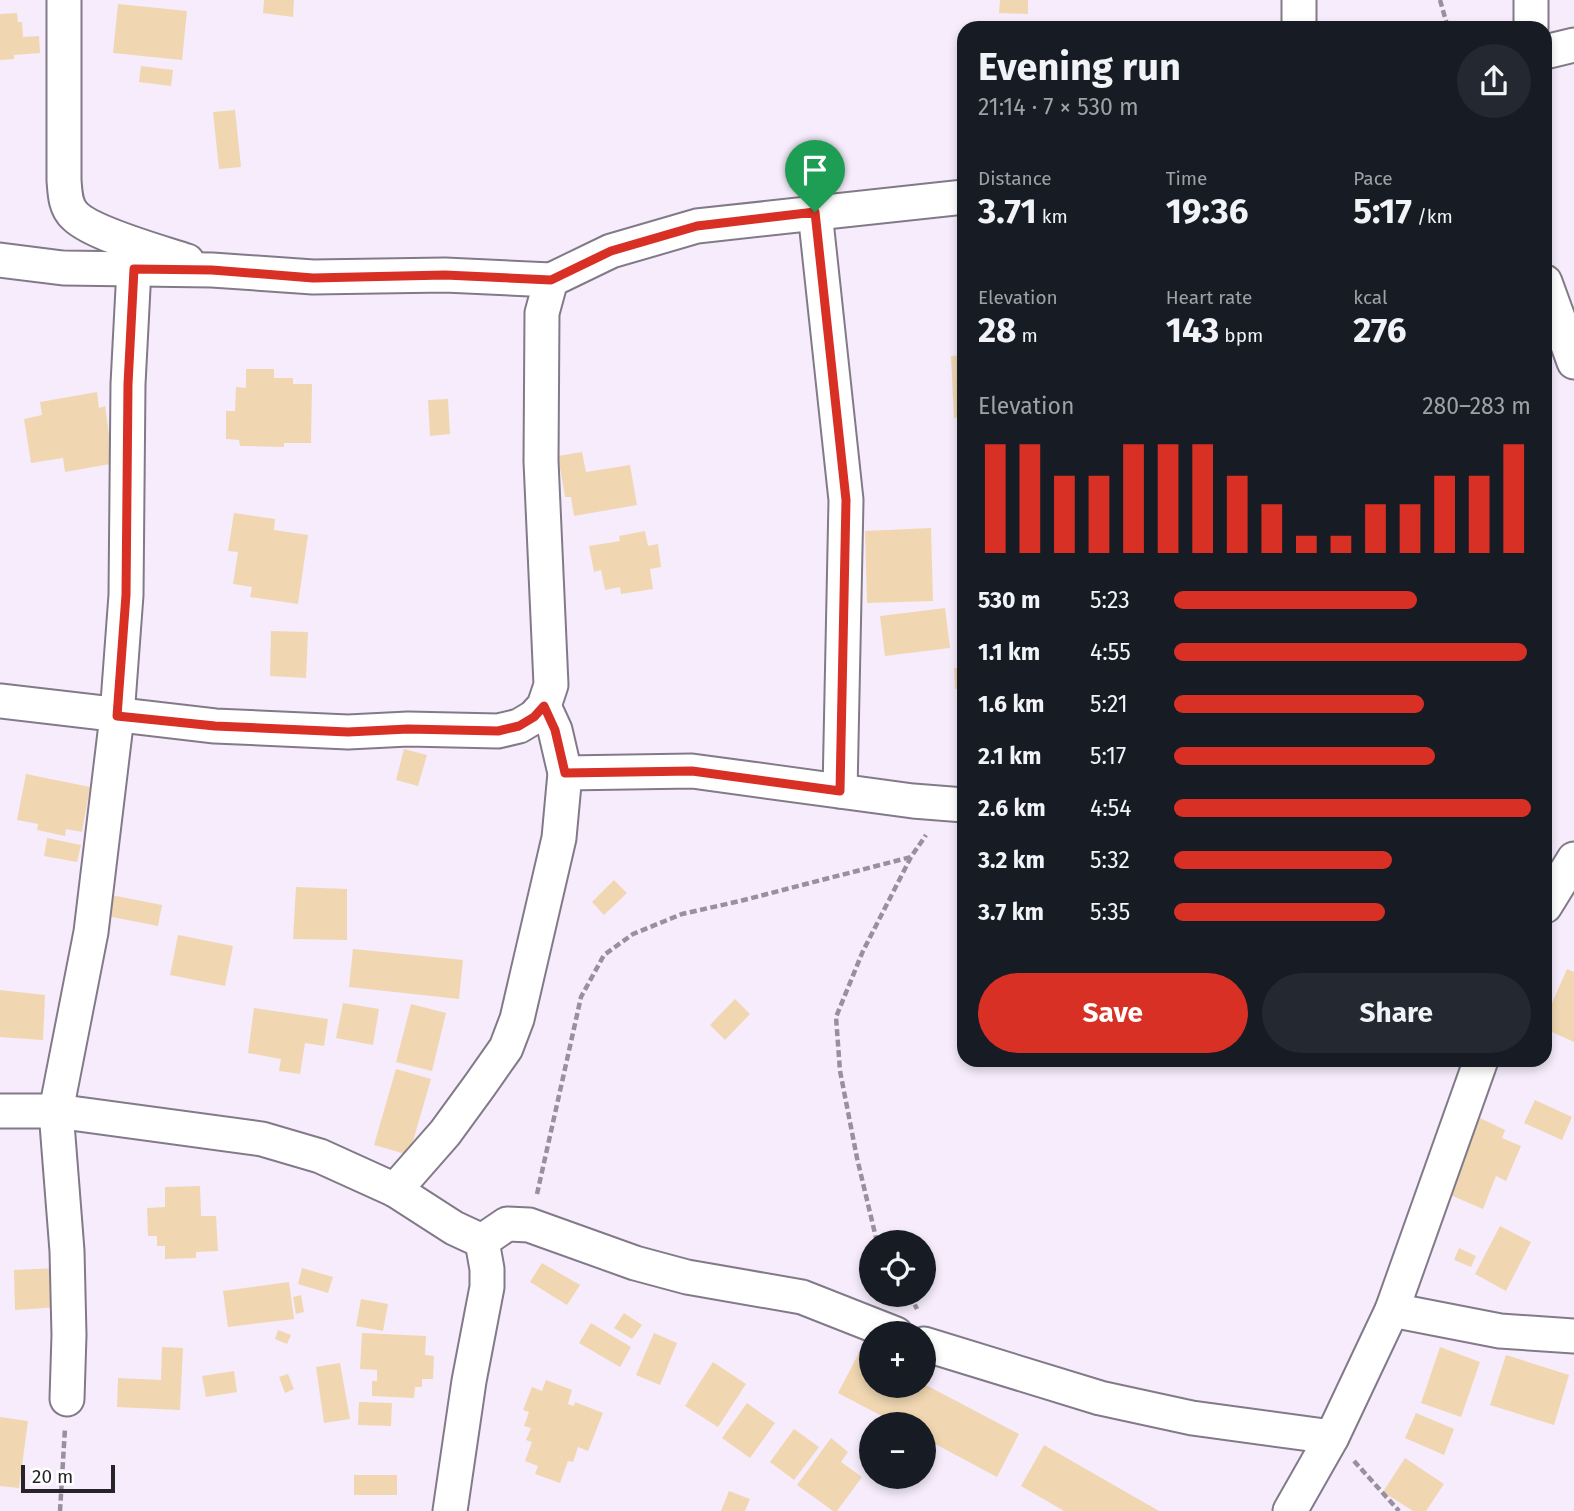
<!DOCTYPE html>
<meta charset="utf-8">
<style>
body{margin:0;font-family:"Fira Sans",sans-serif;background:#242831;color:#f1f3f6;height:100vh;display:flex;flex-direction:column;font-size:26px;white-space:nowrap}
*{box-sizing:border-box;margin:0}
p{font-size:23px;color:#9ea1a6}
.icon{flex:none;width:38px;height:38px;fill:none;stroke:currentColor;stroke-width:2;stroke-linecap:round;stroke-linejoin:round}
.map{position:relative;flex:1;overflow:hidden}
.sheet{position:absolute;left:957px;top:21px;width:595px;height:1046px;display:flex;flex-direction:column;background:#171b24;border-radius:21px;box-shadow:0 4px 10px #0003}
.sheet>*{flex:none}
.tools{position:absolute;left:859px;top:1230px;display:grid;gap:14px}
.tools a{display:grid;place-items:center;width:77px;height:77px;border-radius:50%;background:#171b24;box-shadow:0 4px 10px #0003;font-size:35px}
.scale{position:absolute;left:21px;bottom:18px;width:94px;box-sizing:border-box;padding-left:7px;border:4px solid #272329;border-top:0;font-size:19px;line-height:24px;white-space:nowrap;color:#272329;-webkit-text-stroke:5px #fff;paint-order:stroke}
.pin{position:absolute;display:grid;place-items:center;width:60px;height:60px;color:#fff;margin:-72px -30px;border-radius:50% 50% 50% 0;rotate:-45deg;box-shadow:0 0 7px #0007}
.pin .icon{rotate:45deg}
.round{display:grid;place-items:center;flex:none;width:74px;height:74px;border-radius:37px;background:#242831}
.overview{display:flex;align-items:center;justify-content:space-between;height:119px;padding:0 21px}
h1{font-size:38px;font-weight:700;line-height:52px}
.metrics{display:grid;grid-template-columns:repeat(3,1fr);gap:10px;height:119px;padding:7px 21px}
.metrics div{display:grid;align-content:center}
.metrics b{font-size:35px;font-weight:700}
.metrics small{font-size:19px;font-weight:400}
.metrics p{font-size:19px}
.chart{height:196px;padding:14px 21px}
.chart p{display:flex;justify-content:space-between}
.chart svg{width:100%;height:126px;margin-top:7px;stroke:#d93025;stroke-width:6}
.primary-button{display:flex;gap:14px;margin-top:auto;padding:14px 21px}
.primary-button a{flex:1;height:80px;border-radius:42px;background:#d93025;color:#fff;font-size:28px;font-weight:700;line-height:80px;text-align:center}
.primary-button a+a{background:#242831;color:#f1f3f6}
ul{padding:0 21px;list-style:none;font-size:23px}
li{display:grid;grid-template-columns:112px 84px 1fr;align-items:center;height:52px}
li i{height:18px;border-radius:9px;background:#d93025}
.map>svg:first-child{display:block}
.building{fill:#f0d7b2}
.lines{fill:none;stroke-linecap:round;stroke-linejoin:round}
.minor-casing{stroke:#827a88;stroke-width:37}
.path{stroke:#98919d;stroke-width:4.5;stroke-dasharray:7 3.5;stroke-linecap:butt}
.minor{stroke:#fff;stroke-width:33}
.route-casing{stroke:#fff;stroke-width:14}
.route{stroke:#d93025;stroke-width:9}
</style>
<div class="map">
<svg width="1574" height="1511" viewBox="0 0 1574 1511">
<rect width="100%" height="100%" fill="#f6ecfc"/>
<!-- building -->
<g class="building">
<path d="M 264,0 L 294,0 L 293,17 L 263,13 Z"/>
<path d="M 1000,0 L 1028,0 L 1028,14 L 999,13 Z"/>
<path d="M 118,4 L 187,11 L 182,60 L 113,53 Z"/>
<path d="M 17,13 L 18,22 L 22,22 L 23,37 L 39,36 L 40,53 L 14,55 L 14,59 L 0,60 L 0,14 Z"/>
<path d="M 141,66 L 173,70 L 171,86 L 139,82 Z"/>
<path d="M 235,110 L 241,167 L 219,169 L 213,112 Z"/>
<path d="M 964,355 L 964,417 L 954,418 L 951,356 Z"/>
<path d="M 246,369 L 274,369 L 274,378 L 293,378 L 293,384 L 312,384 L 311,443 L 284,443 L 284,447 L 240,446 L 239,440 L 226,439 L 226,411 L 235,411 L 236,387 L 246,388 Z"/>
<path d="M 97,392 L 99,408 L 105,406 L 109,434 L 122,432 L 127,461 L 65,472 L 63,458 L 31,463 L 24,419 L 42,415 L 40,402 Z"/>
<path d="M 448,399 L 450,434 L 430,436 L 428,400 Z"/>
<path d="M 582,452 L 586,472 L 630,465 L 637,505 L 574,516 L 571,497 L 565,497 L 558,456 Z"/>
<path d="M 960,455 L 964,455 L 964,486 L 960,487 Z"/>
<path d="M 234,513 L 275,519 L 274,530 L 308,535 L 298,604 L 250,597 L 252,587 L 233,584 L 238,552 L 228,551 Z"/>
<path d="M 931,528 L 933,601 L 867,603 L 865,531 Z"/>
<path d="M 645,531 L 648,546 L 658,544 L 661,567 L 650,569 L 653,589 L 621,594 L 620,587 L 605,590 L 601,570 L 594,572 L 589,546 L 620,541 L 619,536 Z"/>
<path d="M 945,608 L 950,648 L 885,656 L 880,616 Z"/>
<path d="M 271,631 L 308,632 L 306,678 L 270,676 Z"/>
<path d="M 954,668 L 964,668 L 964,689 L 955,689 Z"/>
<path d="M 404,749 L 427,755 L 418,786 L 396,780 Z"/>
<path d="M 26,774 L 90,787 L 82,832 L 66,829 L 65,836 L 37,830 L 38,824 L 17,820 Z"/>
<path d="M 47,838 L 81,845 L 77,862 L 44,856 Z"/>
<path d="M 614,880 L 627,893 L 604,915 L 592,902 Z"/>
<path d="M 296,887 L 347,889 L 347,940 L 293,939 Z"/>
<path d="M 111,895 L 162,905 L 158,926 L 107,916 Z"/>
<path d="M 178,935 L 233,946 L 225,986 L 170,975 Z"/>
<path d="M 353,949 L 463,960 L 459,999 L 349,987 Z"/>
<path d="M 1567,969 L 1574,972 L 1574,1042 L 1545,1029 L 1545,1019 Z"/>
<path d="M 0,990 L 45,995 L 43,1040 L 0,1037 Z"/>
<path d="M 735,999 L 750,1014 L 725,1040 L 710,1025 Z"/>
<path d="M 343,1003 L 379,1009 L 373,1045 L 336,1038 Z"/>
<path d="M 411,1004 L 446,1013 L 432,1071 L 396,1062 Z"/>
<path d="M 254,1008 L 328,1019 L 324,1046 L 305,1043 L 300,1074 L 279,1071 L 281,1059 L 248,1053 Z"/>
<path d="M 396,1069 L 431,1079 L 409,1155 L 374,1145 Z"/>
<path d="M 1535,1100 L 1572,1117 L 1562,1140 L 1524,1123 Z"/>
<path d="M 1480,1118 L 1505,1130 L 1502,1138 L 1521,1146 L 1506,1181 L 1496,1176 L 1483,1209 L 1448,1194 Z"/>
<path d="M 200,1186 L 201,1216 L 216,1216 L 218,1251 L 196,1252 L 196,1258 L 165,1259 L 165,1246 L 157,1246 L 157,1236 L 148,1236 L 147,1208 L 165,1207 L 165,1187 Z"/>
<path d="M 1500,1226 L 1531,1242 L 1506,1291 L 1475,1274 Z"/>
<path d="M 1459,1248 L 1476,1256 L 1471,1267 L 1454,1260 Z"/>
<path d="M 542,1263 L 580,1285 L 567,1305 L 530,1282 Z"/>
<path d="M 58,1268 L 60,1307 L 15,1310 L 14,1270 Z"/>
<path d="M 302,1268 L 333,1277 L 328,1293 L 298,1284 Z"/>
<path d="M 289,1282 L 294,1319 L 228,1327 L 223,1291 Z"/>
<path d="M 301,1295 L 304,1312 L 296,1314 L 293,1297 Z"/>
<path d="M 361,1299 L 388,1304 L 383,1331 L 356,1326 Z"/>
<path d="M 624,1313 L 642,1325 L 632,1339 L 614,1328 Z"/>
<path d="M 591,1323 L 631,1347 L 620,1367 L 579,1343 Z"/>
<path d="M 278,1330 L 291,1335 L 287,1344 L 275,1339 Z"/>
<path d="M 362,1333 L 426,1336 L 425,1355 L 434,1356 L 433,1379 L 422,1379 L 422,1387 L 415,1387 L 414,1398 L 372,1396 L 372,1381 L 377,1381 L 377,1370 L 360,1369 Z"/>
<path d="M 654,1333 L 677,1343 L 660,1385 L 636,1375 Z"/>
<path d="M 162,1347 L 183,1348 L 180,1410 L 117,1407 L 118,1378 L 161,1380 Z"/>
<path d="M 1440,1347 L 1480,1362 L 1461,1417 L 1421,1403 Z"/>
<path d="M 860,1351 L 872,1357 L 872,1386 L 924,1384 L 1019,1434 L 997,1477 L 924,1438 L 924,1424 L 897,1424 L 838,1393 Z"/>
<path d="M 1506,1355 L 1569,1375 L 1554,1425 L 1490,1405 Z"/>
<path d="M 713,1362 L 746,1384 L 718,1427 L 685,1406 Z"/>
<path d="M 340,1363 L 350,1419 L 324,1423 L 316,1367 Z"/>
<path d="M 234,1371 L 237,1392 L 206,1397 L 202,1376 Z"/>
<path d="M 288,1374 L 294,1389 L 285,1393 L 279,1377 Z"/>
<path d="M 546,1380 L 572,1390 L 568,1404 L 574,1406 L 575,1402 L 603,1413 L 588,1451 L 578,1447 L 573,1462 L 568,1461 L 560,1483 L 535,1474 L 538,1466 L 525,1461 L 532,1442 L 526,1440 L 531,1428 L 524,1426 L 529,1412 L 523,1410 L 532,1387 L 542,1391 Z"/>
<path d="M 359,1402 L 392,1403 L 391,1426 L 358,1425 Z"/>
<path d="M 747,1403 L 775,1423 L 750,1458 L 722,1438 Z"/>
<path d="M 1416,1413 L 1454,1429 L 1444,1455 L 1405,1438 Z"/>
<path d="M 0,1417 L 28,1421 L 19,1488 L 0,1486 Z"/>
<path d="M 794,1429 L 819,1447 L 794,1480 L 770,1462 Z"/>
<path d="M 831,1438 L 848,1452 L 841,1462 L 862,1477 L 837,1511 L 833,1511 L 797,1485 Z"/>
<path d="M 1044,1445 L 1159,1511 L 1064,1511 L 1021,1486 Z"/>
<path d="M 1405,1458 L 1444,1484 L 1426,1511 L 1413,1511 L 1383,1492 Z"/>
<rect x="354" y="1475" width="43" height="20"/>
<path d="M 729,1491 L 750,1499 L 745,1511 L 721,1511 Z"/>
</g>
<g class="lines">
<defs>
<g id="minor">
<path d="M 64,0 L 64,180 C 65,193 65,207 75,216 C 93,234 160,252 187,261"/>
<path d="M 1531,0 L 1531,28"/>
<path d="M 1299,28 L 1299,0"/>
<path d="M 1545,52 L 1574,45"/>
<path d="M 815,212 L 846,500 L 840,791"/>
<path d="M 0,260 L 63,268 L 212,270 L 313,277 L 445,275 L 551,280"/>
<path d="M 1545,282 L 1574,362"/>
<path d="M 0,701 L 215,726 L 348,732 L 408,729 L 498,731 L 519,726 L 534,717 L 544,706 L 551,685 L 541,461 L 542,313 L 551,280 L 611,251 L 697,226 L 964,197"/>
<path d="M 565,773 L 692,771 L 913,801 L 964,805"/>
<path d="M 1545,906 L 1574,859"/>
<path d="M 0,1111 L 56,1111 L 262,1139 L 320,1156 L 395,1190 L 454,1228 L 482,1241 L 487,1269 L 487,1287 L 469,1381 L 450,1511"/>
<path d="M 395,1190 L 445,1133 L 480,1085 L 506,1048 L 517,1019 L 559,838 L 565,773 L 555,730 L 544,706"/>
<path d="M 482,1241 L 507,1224 L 529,1225 L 635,1263 L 687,1277 L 802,1297 L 896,1334"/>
<path d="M 1392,1310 L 1500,1331 L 1574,1336"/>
<path d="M 924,1344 L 1100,1398 L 1192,1418 L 1332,1437"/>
<path d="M 67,1399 L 69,1335 L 67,1251 L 56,1111 L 91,932 L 117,716 L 126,595 L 128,384 L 134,269"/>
<path d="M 1290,1511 L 1332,1437 L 1392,1310 L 1481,1060"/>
</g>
</defs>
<!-- minor casing -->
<use href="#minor" class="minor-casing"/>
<!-- path -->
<g class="path">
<path d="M 1440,0 L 1448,28"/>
<path d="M 537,1194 L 581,997 L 604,955 L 633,934 L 682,914 L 740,901 L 911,857"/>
<path d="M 877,1242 L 857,1158 L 840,1071 L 836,1017 L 863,951 L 911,857 L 926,835"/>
<path d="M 910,1295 L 917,1309"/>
<path d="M 1354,1461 L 1399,1511"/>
<path d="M 60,1511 L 65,1428"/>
</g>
<!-- minor -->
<use href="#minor" class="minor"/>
</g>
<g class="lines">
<defs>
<path id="route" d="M 815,212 L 846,500 L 840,791 L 692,771 L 565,773 L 555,730 L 544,706 L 534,717 L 519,726 L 498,731 L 408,729 L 348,732 L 215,726 L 117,716 L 126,595 L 128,384 L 134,269 L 212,270 L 313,278 L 445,275 L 551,280 L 611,251 L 697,226 Z"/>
</defs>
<!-- route casing -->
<use href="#route" class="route-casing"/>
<!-- route -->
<use href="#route" class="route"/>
</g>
</svg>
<div class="tools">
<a><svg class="icon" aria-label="locate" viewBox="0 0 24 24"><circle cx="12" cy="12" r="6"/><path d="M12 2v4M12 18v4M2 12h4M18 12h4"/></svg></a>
<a>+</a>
<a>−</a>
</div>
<div class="scale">20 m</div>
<div class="pin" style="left:815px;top:212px;background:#1e9e55"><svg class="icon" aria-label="arrive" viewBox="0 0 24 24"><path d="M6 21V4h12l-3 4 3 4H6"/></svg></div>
<section class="sheet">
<div class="overview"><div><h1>Evening run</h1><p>21:14 · 7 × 530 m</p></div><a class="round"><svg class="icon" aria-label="share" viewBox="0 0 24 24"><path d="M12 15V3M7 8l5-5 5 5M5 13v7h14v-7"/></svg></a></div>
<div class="metrics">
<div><p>Distance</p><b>3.71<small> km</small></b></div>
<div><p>Time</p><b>19:36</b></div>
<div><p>Pace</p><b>5:17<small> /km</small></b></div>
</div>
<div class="metrics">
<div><p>Elevation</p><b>28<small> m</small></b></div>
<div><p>Heart rate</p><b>143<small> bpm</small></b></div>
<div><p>kcal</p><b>276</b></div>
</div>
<div class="chart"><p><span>Elevation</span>280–283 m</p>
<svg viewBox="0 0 160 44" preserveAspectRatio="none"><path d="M5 44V6M15 44V6M25 44V17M35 44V17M45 44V6M55 44V6M65 44V6M75 44V17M85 44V27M95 44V38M105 44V38M115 44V27M125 44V27M135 44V17M145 44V17M155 44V6"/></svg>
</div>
<ul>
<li><b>530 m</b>5:23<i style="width:68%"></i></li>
<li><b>1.1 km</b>4:55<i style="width:99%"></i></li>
<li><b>1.6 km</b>5:21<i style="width:70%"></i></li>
<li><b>2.1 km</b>5:17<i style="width:73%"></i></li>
<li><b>2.6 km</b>4:54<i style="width:100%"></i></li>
<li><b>3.2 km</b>5:32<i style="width:61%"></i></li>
<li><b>3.7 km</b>5:35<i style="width:59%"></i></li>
</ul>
<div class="primary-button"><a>Save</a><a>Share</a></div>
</section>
</div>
